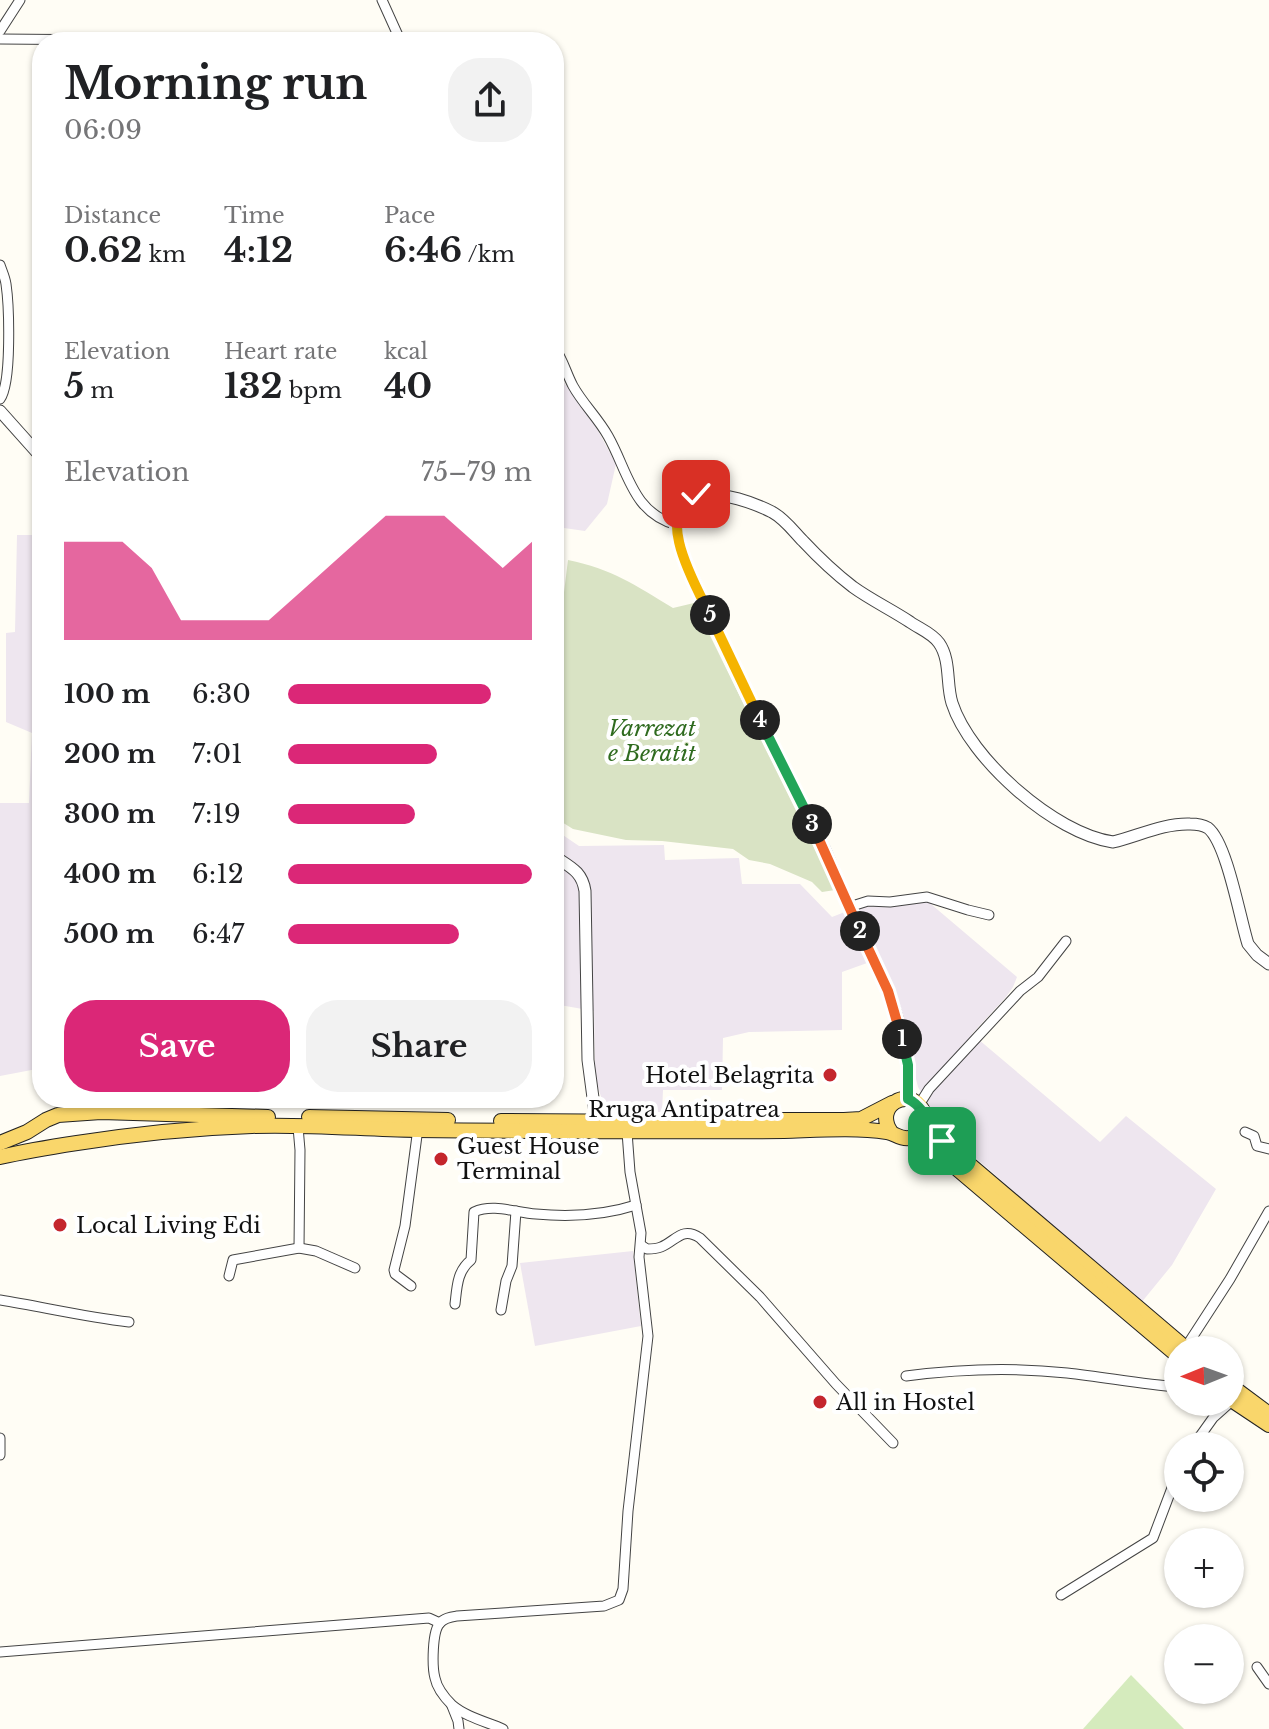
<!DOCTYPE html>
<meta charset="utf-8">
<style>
body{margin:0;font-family:"Libre Baskerville",serif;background:#f2f2f2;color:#202124;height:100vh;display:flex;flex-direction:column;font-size:30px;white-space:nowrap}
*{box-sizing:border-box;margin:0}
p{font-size:26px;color:#757577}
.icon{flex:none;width:44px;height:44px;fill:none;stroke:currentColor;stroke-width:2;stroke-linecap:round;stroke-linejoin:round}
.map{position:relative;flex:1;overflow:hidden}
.drawer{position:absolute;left:32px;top:32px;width:532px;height:1076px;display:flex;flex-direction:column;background:#fff;border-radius:32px;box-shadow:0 2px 6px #0004}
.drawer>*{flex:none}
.needle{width:52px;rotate:269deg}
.tools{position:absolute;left:1164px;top:1336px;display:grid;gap:16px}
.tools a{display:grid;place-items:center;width:80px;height:80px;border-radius:50%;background:#fff;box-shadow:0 2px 6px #0004;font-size:40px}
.pin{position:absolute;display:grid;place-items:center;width:68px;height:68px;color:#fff;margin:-34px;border-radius:16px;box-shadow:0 4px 12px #0006}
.km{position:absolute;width:40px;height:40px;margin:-20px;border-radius:50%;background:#222;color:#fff;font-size:22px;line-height:40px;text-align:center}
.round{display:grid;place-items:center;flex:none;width:84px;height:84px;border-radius:32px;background:#f2f2f2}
.head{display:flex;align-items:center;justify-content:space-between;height:136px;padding:0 32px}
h1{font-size:44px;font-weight:700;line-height:60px}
.metrics{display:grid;grid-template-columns:repeat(3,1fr);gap:12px;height:136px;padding:8px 32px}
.metrics div{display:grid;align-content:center}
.metrics b{font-size:34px;font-weight:700}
.metrics small{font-size:22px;font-weight:400}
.metrics p{font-size:22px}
.chart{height:224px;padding:16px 32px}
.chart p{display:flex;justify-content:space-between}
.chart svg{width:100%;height:144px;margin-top:8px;fill:#db2777;opacity:.7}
.primary-button{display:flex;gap:16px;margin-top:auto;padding:16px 32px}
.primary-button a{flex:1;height:92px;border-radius:32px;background:#db2777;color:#fff;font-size:32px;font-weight:700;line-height:92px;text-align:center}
.primary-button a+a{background:#f2f2f2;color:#202124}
ul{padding:0 32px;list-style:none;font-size:26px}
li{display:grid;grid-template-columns:128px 96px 1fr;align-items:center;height:60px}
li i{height:20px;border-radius:10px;background:#db2777}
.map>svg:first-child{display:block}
.industrial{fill:#eee6ef}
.green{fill:#d5ebbd}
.cemetery{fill:#d9e3c4}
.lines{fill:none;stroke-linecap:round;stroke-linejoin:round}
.minor-casing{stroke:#444;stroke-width:11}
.tertiary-casing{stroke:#444;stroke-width:13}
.primary-casing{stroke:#222;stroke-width:16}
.minor{stroke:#fff;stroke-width:9}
.tertiary{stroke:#fff;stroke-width:11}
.primary{stroke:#f9d66b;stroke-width:14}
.split-1-casing{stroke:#fff;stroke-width:16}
.split-2-casing{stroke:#fff;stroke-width:16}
.split-3-casing{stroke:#fff;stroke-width:16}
.split-4-casing{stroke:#fff;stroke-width:16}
.split-5-casing{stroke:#fff;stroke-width:16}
.split-6-casing{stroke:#fff;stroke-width:16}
.split-1{stroke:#22a559;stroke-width:10}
.split-2{stroke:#f0652b;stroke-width:10}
.split-3{stroke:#f0652b;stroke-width:10}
.split-4{stroke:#22a559;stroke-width:10}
.split-5{stroke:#f5b400;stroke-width:10}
.split-6{stroke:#f5b400;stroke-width:10}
.poi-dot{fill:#c4262e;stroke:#fff;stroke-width:3}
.labels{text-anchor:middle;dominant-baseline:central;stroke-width:8;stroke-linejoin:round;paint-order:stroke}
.park-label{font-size:22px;font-style:italic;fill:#2f6b1f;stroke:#fff}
.poi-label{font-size:22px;fill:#111;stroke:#fff;text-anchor:start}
.street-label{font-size:22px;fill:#111;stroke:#fff}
</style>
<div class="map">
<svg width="1269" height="1729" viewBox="0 0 1269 1729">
<rect width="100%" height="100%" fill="#fffdf5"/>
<!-- industrial -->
<g class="industrial">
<path d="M 554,359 L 556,360 L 560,377 L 596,427 L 616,464 L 607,504 L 585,531 L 557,527 L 561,494 L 554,493 Z"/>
<path d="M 17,535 L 42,535 L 42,1068 L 0,1076 L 0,803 L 29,803 L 32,733 L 6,722 L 6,633 L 15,632 Z"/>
<path d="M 554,829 L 579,846 L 664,845 L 665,860 L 739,858 L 742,884 L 800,884 L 832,917 L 860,906 L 925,899 L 1017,977 L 1013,987 L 1006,997 L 972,1034 L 1100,1142 L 1126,1116 L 1216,1189 L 1172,1265 L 1141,1303 L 945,1131 L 918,1087 L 907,1042 L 914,1035 L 904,1024 L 894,987 L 881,958 L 842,972 L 842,1030 L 749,1032 L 723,1038 L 722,1090 L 663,1090 L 662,1112 L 611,1113 L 605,1110 L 595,1077 L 594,1011 L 554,1004 Z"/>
<path d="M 633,1251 L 641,1326 L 535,1346 L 520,1263 Z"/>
</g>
<!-- green -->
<path class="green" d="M 1131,1675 L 1184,1729 L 1083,1729 Z"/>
<!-- cemetery -->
<path class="cemetery" d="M 568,560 C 612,569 635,585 673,608 L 694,603 L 835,890 L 822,892 L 812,882 L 770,864 L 749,860 L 733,849 L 662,841 L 626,840 L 573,829 L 557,819 L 554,812 L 554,673 Z"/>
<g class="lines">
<defs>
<g id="minor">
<path d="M 382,0 L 401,42"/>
<path d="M 0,31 L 20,0"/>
<path d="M 0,39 L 116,40 L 146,42"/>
<path d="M 180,42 C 253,40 327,35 400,39"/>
<path d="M 0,265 C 2,271 5,277 6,284 C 9,305 12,383 0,399"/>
<path d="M 554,347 C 563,359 566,373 573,386 C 583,404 598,418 608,436 C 628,471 632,513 677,525"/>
<path d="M 849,907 L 868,901 L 890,902 L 927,897 L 968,910 L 989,915"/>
<path d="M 919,1105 L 929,1089 L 1020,991 L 1038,977 L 1066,941"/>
<path d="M 298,1127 L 300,1150 L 299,1248"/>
<path d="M 1245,1132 L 1254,1136 L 1257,1146 L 1269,1149"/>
<path d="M 641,1245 L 647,1249 C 652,1249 656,1249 661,1247 C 676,1241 682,1226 700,1238 L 760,1297 L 836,1384 L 893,1443"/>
<path d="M 229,1276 L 233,1260 L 299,1248 L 316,1251 L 355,1268"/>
<path d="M 411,1286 L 395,1274 L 394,1270 L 405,1226 L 418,1128"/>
<path d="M 0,1300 C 43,1307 85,1317 129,1322"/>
<path d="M 455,1304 C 457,1287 457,1271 471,1260 L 474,1212 C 494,1203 516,1213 536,1214 C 568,1217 605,1215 636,1205"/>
<path d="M 501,1310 L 506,1281 L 512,1266 L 516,1211"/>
<path d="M 1184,1350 L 1230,1279 L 1269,1211"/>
<path d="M 906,1376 C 959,1369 1013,1367 1067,1373 C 1104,1377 1141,1384 1178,1387"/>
<path d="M 0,1438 L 0,1455"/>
<path d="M 1193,1446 L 1213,1418 L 1232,1401"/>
<path d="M 1061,1595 L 1153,1538 L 1178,1472"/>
<path d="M 0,1652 L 429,1618 L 440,1623"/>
<path d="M 1257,1667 L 1269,1684"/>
<path d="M 452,1706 L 458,1721 L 459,1729"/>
<path d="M 503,1729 C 487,1722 466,1717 452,1705 C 445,1698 437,1688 435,1678 C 432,1667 432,1631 440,1623 C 444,1618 451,1617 457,1616 L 604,1606 L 619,1600 L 623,1589 L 628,1511 L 648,1336 L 639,1257 L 641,1233 L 630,1172 L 627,1132"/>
</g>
<g id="tertiary">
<path d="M 0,411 L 42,458"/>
<path d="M 554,856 C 570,867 582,871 585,891 L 588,1060 L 597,1128"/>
<path d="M 908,1099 C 913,1031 878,969 850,909 C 841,889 833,868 824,848 C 777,751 727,656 684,558 C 677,537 668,494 702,494 C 725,493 752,502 772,512 C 785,519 794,532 803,541 C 818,557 836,574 853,587 C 871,600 892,610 910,622 C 920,629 932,633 939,643 C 951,660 946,684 952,703 C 970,759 1055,834 1113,842 C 1138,836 1164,823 1190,824 C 1196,824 1203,825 1208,828 C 1227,843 1240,919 1248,944 L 1257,955 L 1269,964"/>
</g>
<g id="primary">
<path d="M 924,1116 L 942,1141 L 1188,1350"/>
<path d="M 309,1117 L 448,1120"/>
<path d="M 501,1121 L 667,1122 L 745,1120 L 844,1120 L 861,1119 L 892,1103"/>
<path d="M 910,1138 L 936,1151 L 1178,1356"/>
<path d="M 0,1143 L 27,1132 L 46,1120 L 58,1115 L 101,1112 L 268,1117"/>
<path d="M 0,1157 C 26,1151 51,1147 77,1143 C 135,1134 193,1128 252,1126 C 306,1124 361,1129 415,1130 C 538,1131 661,1132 784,1131 C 817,1130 855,1127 887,1132 C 895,1133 900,1140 910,1138 C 922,1134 928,1120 922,1109 C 909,1086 873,1106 891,1132"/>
<path d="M 1230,1385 L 1269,1414"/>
<path d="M 1230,1399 L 1269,1425"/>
</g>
</defs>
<!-- minor casing -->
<use href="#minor" class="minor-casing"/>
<!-- tertiary casing -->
<use href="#tertiary" class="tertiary-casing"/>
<!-- primary casing -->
<use href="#primary" class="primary-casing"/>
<!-- minor -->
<use href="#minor" class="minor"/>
<!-- tertiary -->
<use href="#tertiary" class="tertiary"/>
<!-- primary -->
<use href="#primary" class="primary"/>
</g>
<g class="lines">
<defs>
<path id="split-1" d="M 902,1039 L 908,1065 L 908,1099 C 922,1105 933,1128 942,1141"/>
<path id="split-2" d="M 860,931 L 888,991 L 902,1039"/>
<path id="split-3" d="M 812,824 L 860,931"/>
<path id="split-4" d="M 760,720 L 812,824"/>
<path id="split-5" d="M 710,615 L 760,720"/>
<path id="split-6" d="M 696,494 C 652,512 696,586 710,615"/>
</defs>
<!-- split-1 casing -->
<use href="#split-1" class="split-1-casing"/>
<!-- split-2 casing -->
<use href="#split-2" class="split-2-casing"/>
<!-- split-3 casing -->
<use href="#split-3" class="split-3-casing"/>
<!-- split-4 casing -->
<use href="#split-4" class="split-4-casing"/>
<!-- split-5 casing -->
<use href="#split-5" class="split-5-casing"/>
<!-- split-6 casing -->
<use href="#split-6" class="split-6-casing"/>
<!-- split-1 -->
<use href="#split-1" class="split-1"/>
<!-- split-2 -->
<use href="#split-2" class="split-2"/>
<!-- split-3 -->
<use href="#split-3" class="split-3"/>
<!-- split-4 -->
<use href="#split-4" class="split-4"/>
<!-- split-5 -->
<use href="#split-5" class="split-5"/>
<!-- split-6 -->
<use href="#split-6" class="split-6"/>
</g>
<!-- markers -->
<g class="poi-dot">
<circle cx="830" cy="1075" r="8"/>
<circle cx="441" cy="1159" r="8"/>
<circle cx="60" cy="1225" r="8"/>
<circle cx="820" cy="1402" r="8"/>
</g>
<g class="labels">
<!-- park labels -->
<g class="park-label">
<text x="652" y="728">Varrezat<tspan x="652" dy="25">e Beratit</tspan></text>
</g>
<!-- poi labels -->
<g class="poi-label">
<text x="814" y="1075" text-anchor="end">Hotel Belagrita</text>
<text x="457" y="1146">Guest House<tspan x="457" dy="25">Terminal</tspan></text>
<text x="76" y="1225">Local Living Edi</text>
<text x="836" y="1402">All in Hostel</text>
</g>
<!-- street labels -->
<g class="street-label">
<text x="684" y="1109">Rruga Antipatrea</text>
</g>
</g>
</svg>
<div class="tools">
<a><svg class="needle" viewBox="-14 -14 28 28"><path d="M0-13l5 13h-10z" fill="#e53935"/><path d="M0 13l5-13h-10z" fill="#757577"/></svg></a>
<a><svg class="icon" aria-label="locate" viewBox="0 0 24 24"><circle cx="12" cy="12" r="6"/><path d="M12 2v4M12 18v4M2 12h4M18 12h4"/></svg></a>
<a>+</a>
<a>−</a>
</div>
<div class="pin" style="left:942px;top:1141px;background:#1e9e55"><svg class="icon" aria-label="arrive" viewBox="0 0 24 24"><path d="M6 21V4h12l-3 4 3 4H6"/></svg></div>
<div class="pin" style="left:696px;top:494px;background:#d93025"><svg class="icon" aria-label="check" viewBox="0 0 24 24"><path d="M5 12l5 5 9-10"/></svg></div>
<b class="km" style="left:902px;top:1039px">1</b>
<b class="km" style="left:860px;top:931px">2</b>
<b class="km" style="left:812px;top:824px">3</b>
<b class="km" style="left:760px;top:720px">4</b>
<b class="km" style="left:710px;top:615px">5</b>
<section class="drawer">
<div class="head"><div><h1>Morning run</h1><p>06:09</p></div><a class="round"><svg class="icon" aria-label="share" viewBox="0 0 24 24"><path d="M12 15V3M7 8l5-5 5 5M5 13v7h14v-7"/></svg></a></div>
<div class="metrics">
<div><p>Distance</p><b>0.62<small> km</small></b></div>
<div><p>Time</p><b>4:12</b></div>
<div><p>Pace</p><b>6:46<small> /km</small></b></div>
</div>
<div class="metrics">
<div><p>Elevation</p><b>5<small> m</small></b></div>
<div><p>Heart rate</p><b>132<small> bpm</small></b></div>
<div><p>kcal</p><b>40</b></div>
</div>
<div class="chart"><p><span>Elevation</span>75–79 m</p>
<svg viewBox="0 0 160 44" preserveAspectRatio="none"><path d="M0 44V14L10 14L20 14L30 22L40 38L50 38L60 38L70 38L80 30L90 22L100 14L110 6L120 6L130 6L140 14L150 22L160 14V44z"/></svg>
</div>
<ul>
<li><b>100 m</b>6:30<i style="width:83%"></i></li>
<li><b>200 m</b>7:01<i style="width:61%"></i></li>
<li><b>300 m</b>7:19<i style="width:52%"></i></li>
<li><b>400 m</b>6:12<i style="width:100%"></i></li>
<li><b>500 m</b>6:47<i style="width:70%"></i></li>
</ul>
<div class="primary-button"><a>Save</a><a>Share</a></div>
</section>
</div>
